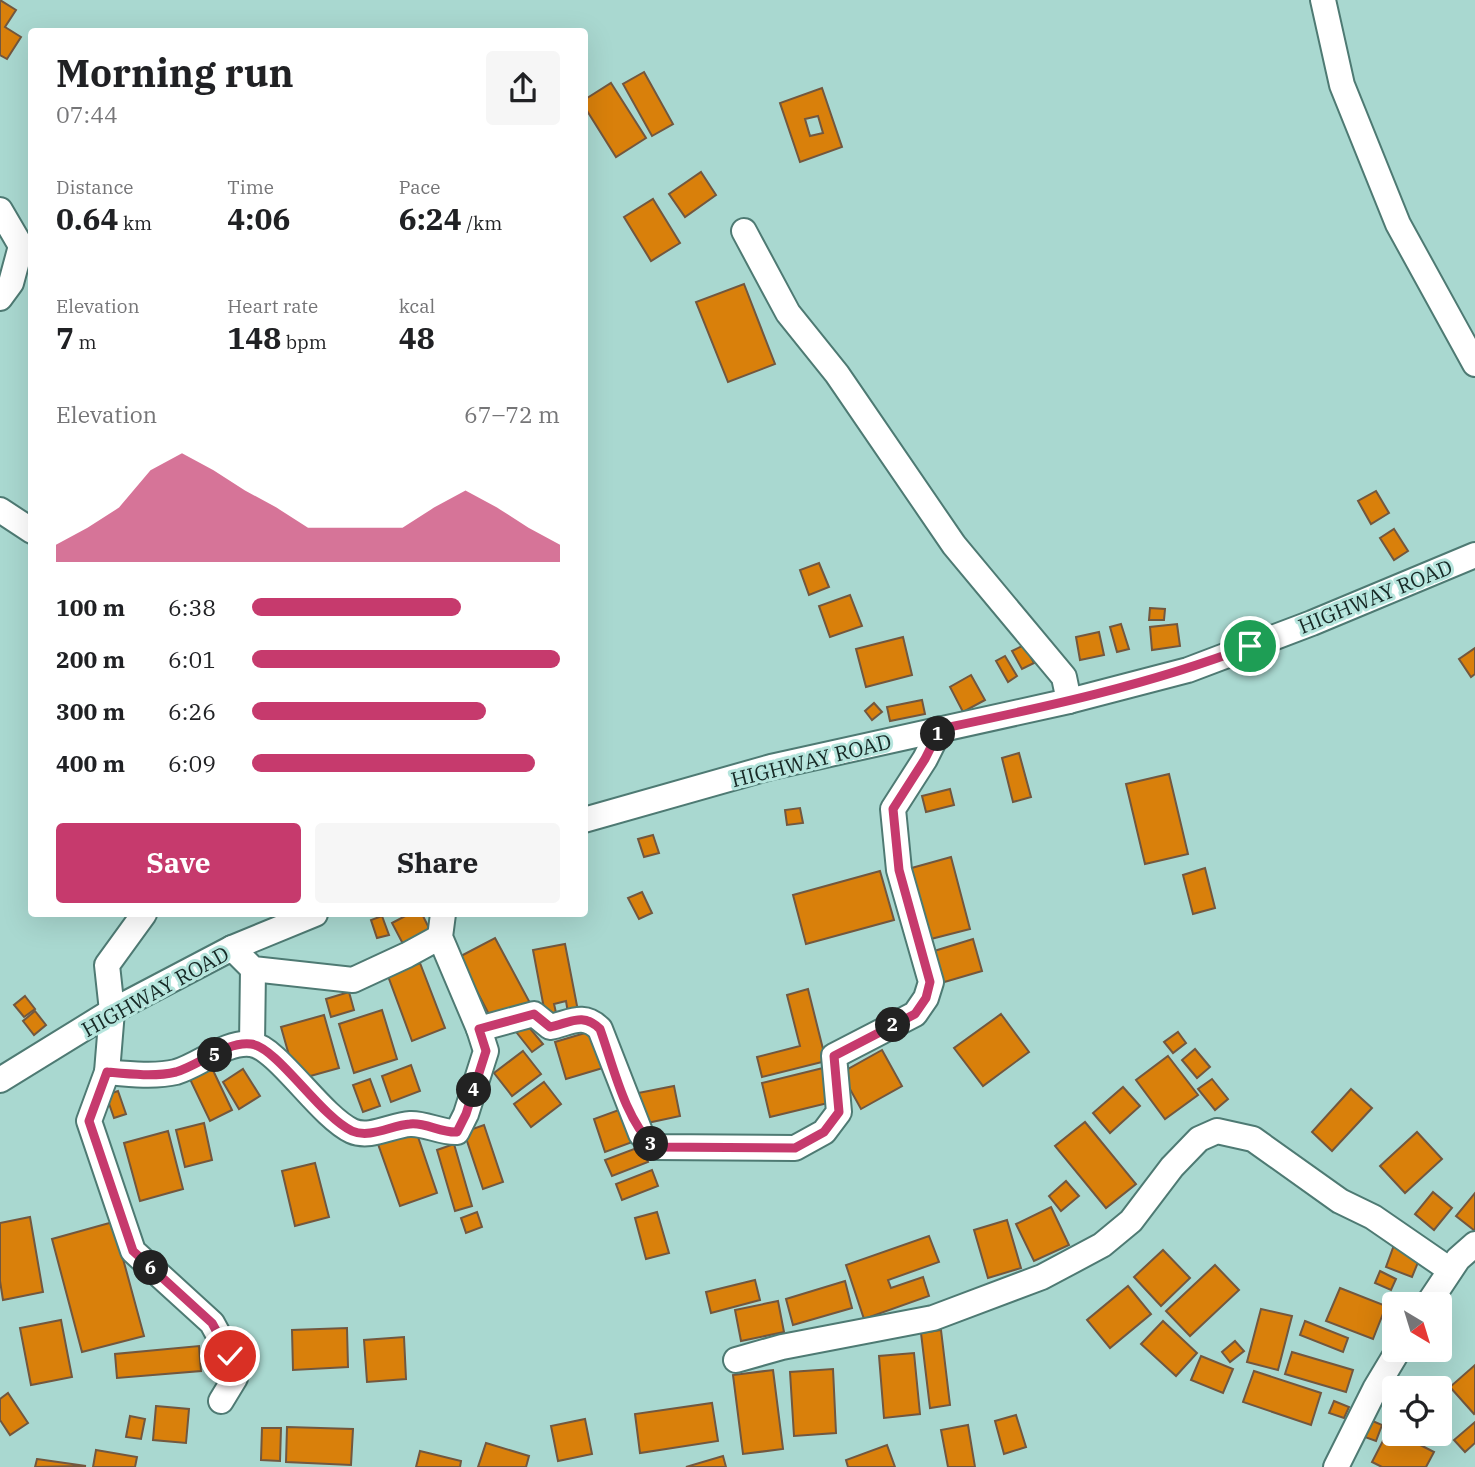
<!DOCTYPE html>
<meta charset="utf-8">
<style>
body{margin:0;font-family:"IBM Plex Serif",serif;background:#f6f6f6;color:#202124;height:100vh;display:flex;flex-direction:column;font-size:26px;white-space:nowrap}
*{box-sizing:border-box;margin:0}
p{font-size:23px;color:#757577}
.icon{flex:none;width:38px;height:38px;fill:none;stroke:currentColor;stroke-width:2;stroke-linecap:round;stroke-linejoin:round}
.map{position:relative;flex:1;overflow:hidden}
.side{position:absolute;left:28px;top:28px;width:560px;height:889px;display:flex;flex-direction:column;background:#fff;border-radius:7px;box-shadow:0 7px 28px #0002}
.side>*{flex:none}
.needle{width:46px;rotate:142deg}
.tools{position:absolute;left:1382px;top:1292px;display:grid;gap:14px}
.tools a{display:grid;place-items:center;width:70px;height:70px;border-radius:7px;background:#fff;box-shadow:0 7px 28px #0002;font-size:35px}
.pin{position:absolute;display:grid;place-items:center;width:60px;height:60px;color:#fff;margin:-30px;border:4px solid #fff;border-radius:50%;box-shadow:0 2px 7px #0007}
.km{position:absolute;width:35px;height:35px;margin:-18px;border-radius:50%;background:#222;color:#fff;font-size:19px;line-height:35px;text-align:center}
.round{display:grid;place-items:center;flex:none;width:74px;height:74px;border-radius:7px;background:#f6f6f6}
.overview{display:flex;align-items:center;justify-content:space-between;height:119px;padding:0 28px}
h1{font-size:38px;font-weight:700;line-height:52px}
.metrics{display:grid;grid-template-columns:repeat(3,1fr);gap:10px;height:119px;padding:7px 28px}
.metrics div{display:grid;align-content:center}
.metrics b{font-size:30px;font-weight:700}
.metrics small{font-size:19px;font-weight:400}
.metrics p{font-size:19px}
.chart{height:196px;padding:14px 28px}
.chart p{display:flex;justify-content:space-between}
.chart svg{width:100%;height:126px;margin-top:7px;fill:#c63a6d;opacity:.7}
.action{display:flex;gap:14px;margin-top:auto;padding:14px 28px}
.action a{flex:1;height:80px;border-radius:7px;background:#c63a6d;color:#fff;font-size:28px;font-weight:700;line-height:80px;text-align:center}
.action a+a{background:#f6f6f6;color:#202124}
ul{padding:0 28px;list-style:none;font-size:23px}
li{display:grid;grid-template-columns:112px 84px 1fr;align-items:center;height:52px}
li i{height:18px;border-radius:9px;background:#c63a6d}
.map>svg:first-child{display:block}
.building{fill:#d9800b;stroke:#72573f;stroke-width:2;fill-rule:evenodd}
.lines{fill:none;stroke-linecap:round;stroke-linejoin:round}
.minor-casing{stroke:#4e7a73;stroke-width:28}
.minor{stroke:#fff;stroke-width:24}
.route-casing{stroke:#fff;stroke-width:14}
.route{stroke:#c63a6d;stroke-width:9}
.labels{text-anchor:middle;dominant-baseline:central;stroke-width:6;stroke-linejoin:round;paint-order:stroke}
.street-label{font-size:21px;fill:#162825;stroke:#b6e5dd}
</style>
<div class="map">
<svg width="1475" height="1467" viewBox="0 0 1475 1467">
<rect width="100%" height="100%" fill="#a9d8d0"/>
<!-- building -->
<g class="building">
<path d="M 0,0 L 16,10 L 5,27 L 21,37 L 7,59 L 0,55 Z"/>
<path d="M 644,72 L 673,124 L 652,136 L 623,84 Z"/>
<path d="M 611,83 L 646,138 L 616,157 L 584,106 L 584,100 Z"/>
<path d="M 822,88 L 842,147 L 800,162 L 780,103 ZM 818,116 L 823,133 L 810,136 L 805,119 Z"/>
<path d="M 701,172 L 716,195 L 685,217 L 669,194 Z"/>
<path d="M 653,199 L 680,243 L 651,261 L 624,217 Z"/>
<path d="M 744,284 L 775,364 L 728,382 L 696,302 Z"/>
<path d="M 1376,491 L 1389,513 L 1371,524 L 1358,501 Z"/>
<path d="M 1394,529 L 1408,551 L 1394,560 L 1380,538 Z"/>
<path d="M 819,563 L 829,587 L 809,595 L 800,570 Z"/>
<path d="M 850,595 L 862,626 L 830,637 L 819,606 Z"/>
<path d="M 1150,608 L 1165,609 L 1164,620 L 1149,620 Z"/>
<path d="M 1121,624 L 1129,649 L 1117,652 L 1110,627 Z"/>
<path d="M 1177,624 L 1180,646 L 1152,650 L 1150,627 Z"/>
<path d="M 1099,632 L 1104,655 L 1080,660 L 1076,637 Z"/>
<path d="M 903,637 L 912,675 L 866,687 L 856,649 Z"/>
<path d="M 1024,645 L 1034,663 L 1022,669 L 1012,651 Z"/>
<path d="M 1475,648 L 1475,674 L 1471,677 L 1459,659 Z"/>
<path d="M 1005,656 L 1017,676 L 1008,682 L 996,661 Z"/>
<path d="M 971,675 L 985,700 L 963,712 L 950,687 Z"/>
<path d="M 922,700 L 925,714 L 890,721 L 887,707 Z"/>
<path d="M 874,703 L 882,712 L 872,720 L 865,711 Z"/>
<path d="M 1019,753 L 1031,797 L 1013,802 L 1002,758 Z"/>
<path d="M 1169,774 L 1188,854 L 1145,864 L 1126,784 Z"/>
<path d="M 950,789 L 954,805 L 926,812 L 922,796 Z"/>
<path d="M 800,808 L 803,823 L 787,825 L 785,810 Z"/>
<path d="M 653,835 L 659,853 L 644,857 L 638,839 Z"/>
<path d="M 951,857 L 970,929 L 927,940 L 908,869 Z"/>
<path d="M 1205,868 L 1215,908 L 1193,914 L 1183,875 Z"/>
<path d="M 880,871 L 894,920 L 806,944 L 793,895 Z"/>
<path d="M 642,892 L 652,913 L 639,919 L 628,898 Z"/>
<path d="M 409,914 L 422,914 L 430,930 L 403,944 L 392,923 Z"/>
<path d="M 382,916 L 389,935 L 377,938 L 371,920 Z"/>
<path d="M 495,938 L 530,1003 L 493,1022 L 459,957 Z"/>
<path d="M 973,939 L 982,971 L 941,983 L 931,952 Z"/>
<path d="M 565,944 L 578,1011 L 568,1013 L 566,1001 L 554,1004 L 557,1017 L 546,1019 L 533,950 Z"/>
<path d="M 420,963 L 445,1028 L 412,1041 L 388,976 Z"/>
<path d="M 808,989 L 826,1061 L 762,1077 L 757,1057 L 800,1046 L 787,995 Z"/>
<path d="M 349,992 L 354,1010 L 331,1017 L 326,999 Z"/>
<path d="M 25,996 L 35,1009 L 24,1017 L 14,1005 Z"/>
<path d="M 382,1010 L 397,1059 L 354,1073 L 339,1024 Z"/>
<path d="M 35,1011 L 46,1025 L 34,1035 L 23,1021 Z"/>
<path d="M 1001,1014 L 1029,1052 L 983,1086 L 954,1048 Z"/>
<path d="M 324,1015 L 339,1068 L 296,1080 L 281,1027 Z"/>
<path d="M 523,1020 L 543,1044 L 532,1052 L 513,1028 Z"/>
<path d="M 595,1030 L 606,1067 L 566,1079 L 555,1042 Z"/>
<path d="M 1178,1032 L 1186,1043 L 1173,1053 L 1164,1042 Z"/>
<path d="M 1195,1049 L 1210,1067 L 1197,1078 L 1182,1060 Z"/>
<path d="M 882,1050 L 902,1086 L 861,1109 L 841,1073 Z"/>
<path d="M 523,1051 L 541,1074 L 512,1096 L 494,1073 Z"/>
<path d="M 1168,1056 L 1198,1095 L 1165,1119 L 1136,1080 Z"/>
<path d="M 210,1064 L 232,1110 L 210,1121 L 188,1075 Z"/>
<path d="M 411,1065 L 420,1091 L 391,1102 L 382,1076 Z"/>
<path d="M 823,1068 L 832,1102 L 770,1117 L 762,1083 Z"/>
<path d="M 243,1069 L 260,1096 L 239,1109 L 223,1082 Z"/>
<path d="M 370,1079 L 380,1106 L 363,1112 L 353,1085 Z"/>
<path d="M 1212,1079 L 1228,1099 L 1215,1110 L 1198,1089 Z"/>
<path d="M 544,1082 L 561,1104 L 531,1127 L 514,1104 Z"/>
<path d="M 674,1086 L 680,1116 L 638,1125 L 633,1094 Z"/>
<path d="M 1123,1087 L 1140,1106 L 1110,1133 L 1093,1113 Z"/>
<path d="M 1351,1089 L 1372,1108 L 1332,1151 L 1312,1132 Z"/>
<path d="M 118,1091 L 126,1114 L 114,1118 L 106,1095 Z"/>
<path d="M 627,1107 L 638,1140 L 605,1152 L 594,1119 Z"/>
<path d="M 1085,1122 L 1136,1184 L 1106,1208 L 1055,1146 Z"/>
<path d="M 204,1123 L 212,1160 L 185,1167 L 176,1130 Z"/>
<path d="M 484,1125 L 503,1182 L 483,1189 L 464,1132 Z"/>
<path d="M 168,1131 L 183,1189 L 140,1201 L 124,1143 Z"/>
<path d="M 416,1131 L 437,1193 L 400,1206 L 378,1144 Z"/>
<path d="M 1417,1132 L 1442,1159 L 1405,1193 L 1380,1166 Z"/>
<path d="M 454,1144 L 472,1206 L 455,1211 L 437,1150 Z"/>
<path d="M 642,1146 L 648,1162 L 612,1176 L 605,1160 Z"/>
<path d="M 315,1163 L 329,1217 L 295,1226 L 282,1171 Z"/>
<path d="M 652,1170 L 658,1186 L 622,1200 L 616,1184 Z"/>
<path d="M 1066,1181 L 1079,1196 L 1061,1211 L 1049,1196 Z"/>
<path d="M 1433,1192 L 1452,1208 L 1434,1230 L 1415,1214 Z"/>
<path d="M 1475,1193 L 1475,1231 L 1456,1216 Z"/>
<path d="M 1051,1207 L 1069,1245 L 1034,1261 L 1016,1224 Z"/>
<path d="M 477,1212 L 482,1227 L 466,1233 L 461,1218 Z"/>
<path d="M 657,1212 L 669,1253 L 646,1259 L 635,1218 Z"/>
<path d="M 30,1217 L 43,1292 L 3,1300 L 0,1281 L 0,1223 Z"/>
<path d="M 1007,1220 L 1021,1268 L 988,1278 L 974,1230 Z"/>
<path d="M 113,1222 L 144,1336 L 82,1352 L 52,1239 Z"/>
<path d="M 929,1236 L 939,1262 L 888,1280 L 891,1288 L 923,1277 L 929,1296 L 864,1319 L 846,1265 Z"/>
<path d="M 1394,1245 L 1421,1255 L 1412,1277 L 1386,1267 Z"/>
<path d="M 1163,1250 L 1190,1278 L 1161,1306 L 1134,1277 Z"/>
<path d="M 1215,1265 L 1239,1290 L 1190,1336 L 1166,1311 Z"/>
<path d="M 1380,1271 L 1396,1279 L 1391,1290 L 1375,1283 Z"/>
<path d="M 755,1280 L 760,1300 L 711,1313 L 706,1292 Z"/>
<path d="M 845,1281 L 852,1308 L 793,1325 L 786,1299 Z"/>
<path d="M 1128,1286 L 1151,1314 L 1110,1348 L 1087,1320 Z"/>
<path d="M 1340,1288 L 1386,1306 L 1373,1339 L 1326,1321 Z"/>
<path d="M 778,1301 L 784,1332 L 741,1341 L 735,1310 Z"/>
<path d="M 1261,1309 L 1292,1316 L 1278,1370 L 1247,1362 Z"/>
<path d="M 61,1320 L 72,1377 L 31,1385 L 20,1328 Z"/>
<path d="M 1163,1321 L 1197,1353 L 1176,1376 L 1141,1344 Z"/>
<path d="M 1305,1321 L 1348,1338 L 1343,1352 L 1300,1335 Z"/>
<path d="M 347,1328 L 348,1367 L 293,1370 L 292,1330 Z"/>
<path d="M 941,1330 L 950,1405 L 930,1408 L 921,1333 Z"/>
<path d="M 404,1337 L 406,1379 L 367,1382 L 364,1340 Z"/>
<path d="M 1235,1341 L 1244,1351 L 1230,1362 L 1222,1352 Z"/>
<path d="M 199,1346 L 201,1371 L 117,1378 L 115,1354 Z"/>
<path d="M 1292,1352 L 1353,1370 L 1346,1392 L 1285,1374 Z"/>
<path d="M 914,1353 L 920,1414 L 884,1418 L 879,1356 Z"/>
<path d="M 1201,1356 L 1233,1369 L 1223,1393 L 1191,1380 Z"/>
<path d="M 1475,1365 L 1475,1413 L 1474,1414 L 1450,1387 Z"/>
<path d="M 833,1369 L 836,1433 L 794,1436 L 790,1372 Z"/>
<path d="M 773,1370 L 783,1449 L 743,1454 L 733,1375 Z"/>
<path d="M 1254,1371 L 1321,1393 L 1311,1425 L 1243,1402 Z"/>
<path d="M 8,1393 L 28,1423 L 10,1435 L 0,1420 L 0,1399 Z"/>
<path d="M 1334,1401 L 1349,1407 L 1344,1418 L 1329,1413 Z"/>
<path d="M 712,1403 L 718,1441 L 640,1453 L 635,1414 Z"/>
<path d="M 156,1406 L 189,1409 L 186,1443 L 153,1440 Z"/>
<path d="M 1016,1415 L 1026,1447 L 1004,1454 L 995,1421 Z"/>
<path d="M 130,1416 L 145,1419 L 141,1439 L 126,1437 Z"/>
<path d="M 585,1419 L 592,1454 L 558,1461 L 551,1426 Z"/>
<path d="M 1368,1419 L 1382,1425 L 1376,1441 L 1362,1436 Z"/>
<path d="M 1475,1422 L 1475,1443 L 1465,1452 L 1454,1440 Z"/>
<path d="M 968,1425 L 975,1467 L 948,1467 L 941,1430 Z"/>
<path d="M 287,1427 L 353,1429 L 351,1465 L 286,1462 Z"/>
<path d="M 262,1428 L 281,1428 L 280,1461 L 261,1460 Z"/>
<path d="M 1389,1429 L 1434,1452 L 1426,1467 L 1382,1467 L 1372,1462 Z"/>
<path d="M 486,1443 L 529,1456 L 526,1467 L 478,1467 Z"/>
<path d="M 887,1445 L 895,1467 L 848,1467 L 846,1460 Z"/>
<path d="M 96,1450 L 137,1457 L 135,1467 L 93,1467 Z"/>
<path d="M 420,1451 L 461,1461 L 460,1467 L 416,1467 Z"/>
<path d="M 723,1456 L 726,1467 L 686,1467 Z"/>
<path d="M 37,1459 L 86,1466 L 35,1467 Z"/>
</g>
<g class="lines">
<defs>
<g id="minor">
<path d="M 1323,0 L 1342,85 L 1398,224 L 1475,364"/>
<path d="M 0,210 L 21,246 L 11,283 L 0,298"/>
<path d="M 744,231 L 788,313 L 837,374 L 954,545 L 1064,677 L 1069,701"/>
<path d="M 0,510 L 32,531"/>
<path d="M 584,820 L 771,767 L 1069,701 L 1188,670 L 1312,623 L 1475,555"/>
<path d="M 144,914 L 107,965 L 112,1011 L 107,1072 L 89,1121 L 133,1251 L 212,1323 L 230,1356 L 235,1378 L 221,1401"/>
<path d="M 443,914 L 440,937 L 479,1029 L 534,1014 L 550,1027 C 570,1023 583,1012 600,1029 L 641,1134 L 654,1147 L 795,1148 L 824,1132 L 839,1112 L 834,1056 L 915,1014 L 926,998 L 931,982 L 899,870 L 893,809 L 925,759 L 940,729"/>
<path d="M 232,948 L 253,969 L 353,980 L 407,955 L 440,937"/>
<path d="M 252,1044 L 253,969"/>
<path d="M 107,1072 C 128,1074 155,1077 176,1072 C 200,1065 226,1041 251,1044 C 277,1047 320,1116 352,1131 C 370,1139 392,1125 410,1124 C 425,1123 441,1133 457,1132 L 466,1114 L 486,1051 L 479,1029"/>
<path d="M 0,1080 L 112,1011 L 232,948 L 315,914"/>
<path d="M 1428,1304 L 1458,1259 L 1475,1244"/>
<path d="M 736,1360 L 782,1347 L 933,1318 L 1042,1277 L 1102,1245 L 1131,1221 L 1172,1167 L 1199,1139 L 1217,1131 L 1253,1139 L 1340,1201 L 1373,1217 L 1450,1270"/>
<path d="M 1336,1467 L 1375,1389 L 1399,1349"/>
</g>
</defs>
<!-- minor casing -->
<use href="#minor" class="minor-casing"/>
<!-- minor -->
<use href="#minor" class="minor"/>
</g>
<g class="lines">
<defs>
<path id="route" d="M 230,1356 L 212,1323 L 133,1251 L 89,1121 L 107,1072 C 128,1074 155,1077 176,1072 C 200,1065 226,1041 251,1044 C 277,1047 320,1116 352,1131 C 370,1139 392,1125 410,1124 C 425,1122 441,1133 457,1132 L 466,1114 L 486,1051 L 479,1029 L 534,1014 L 550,1027 C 570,1023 583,1012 600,1029 C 614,1068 624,1117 654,1147 L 795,1148 L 824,1132 L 839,1112 L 834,1056 L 915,1014 L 926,998 L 930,982 L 899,870 L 893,809 L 925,759 L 940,729 C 1045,707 1149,685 1250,646"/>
</defs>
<!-- route casing -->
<use href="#route" class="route-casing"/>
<!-- route -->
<use href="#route" class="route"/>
</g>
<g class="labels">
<!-- street labels -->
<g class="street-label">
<text transform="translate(1375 596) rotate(-22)">HIGHWAY ROAD</text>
<text transform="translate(811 760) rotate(-14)">HIGHWAY ROAD</text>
<text transform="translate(155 991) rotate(-29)">HIGHWAY ROAD</text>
</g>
</g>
</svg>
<div class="tools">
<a><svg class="needle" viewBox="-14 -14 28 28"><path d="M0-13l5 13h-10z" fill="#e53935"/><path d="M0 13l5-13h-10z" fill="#757577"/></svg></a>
<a><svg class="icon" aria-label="locate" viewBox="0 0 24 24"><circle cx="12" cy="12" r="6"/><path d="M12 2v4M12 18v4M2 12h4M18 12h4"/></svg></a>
</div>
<div class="pin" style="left:1250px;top:646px;background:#1e9e55"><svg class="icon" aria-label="arrive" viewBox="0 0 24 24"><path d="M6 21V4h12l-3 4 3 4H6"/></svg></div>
<div class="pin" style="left:230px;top:1356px;background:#d93025"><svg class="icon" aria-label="check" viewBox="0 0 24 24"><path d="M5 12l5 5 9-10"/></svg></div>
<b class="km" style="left:938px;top:734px">1</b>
<b class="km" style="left:893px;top:1025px">2</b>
<b class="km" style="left:651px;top:1144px">3</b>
<b class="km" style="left:474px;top:1090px">4</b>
<b class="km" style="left:215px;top:1055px">5</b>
<b class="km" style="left:151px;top:1268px">6</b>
<section class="side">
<div class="overview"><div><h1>Morning run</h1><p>07:44</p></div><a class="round"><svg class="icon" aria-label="share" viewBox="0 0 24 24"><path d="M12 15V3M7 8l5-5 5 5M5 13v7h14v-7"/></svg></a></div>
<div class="metrics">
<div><p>Distance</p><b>0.64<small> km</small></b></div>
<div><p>Time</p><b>4:06</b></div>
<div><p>Pace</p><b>6:24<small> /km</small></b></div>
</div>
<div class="metrics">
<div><p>Elevation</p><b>7<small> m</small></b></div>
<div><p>Heart rate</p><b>148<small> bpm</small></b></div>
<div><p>kcal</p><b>48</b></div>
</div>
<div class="chart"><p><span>Elevation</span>67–72 m</p>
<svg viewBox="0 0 160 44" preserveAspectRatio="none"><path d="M0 44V38L10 32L20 25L30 12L40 6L50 12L60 19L70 25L80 32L90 32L100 32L110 32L120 25L130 19L140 25L150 32L160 38V44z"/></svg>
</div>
<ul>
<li><b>100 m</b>6:38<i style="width:68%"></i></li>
<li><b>200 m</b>6:01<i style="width:100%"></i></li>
<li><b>300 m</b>6:26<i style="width:76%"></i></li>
<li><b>400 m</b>6:09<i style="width:92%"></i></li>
</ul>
<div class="action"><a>Save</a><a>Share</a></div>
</section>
</div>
